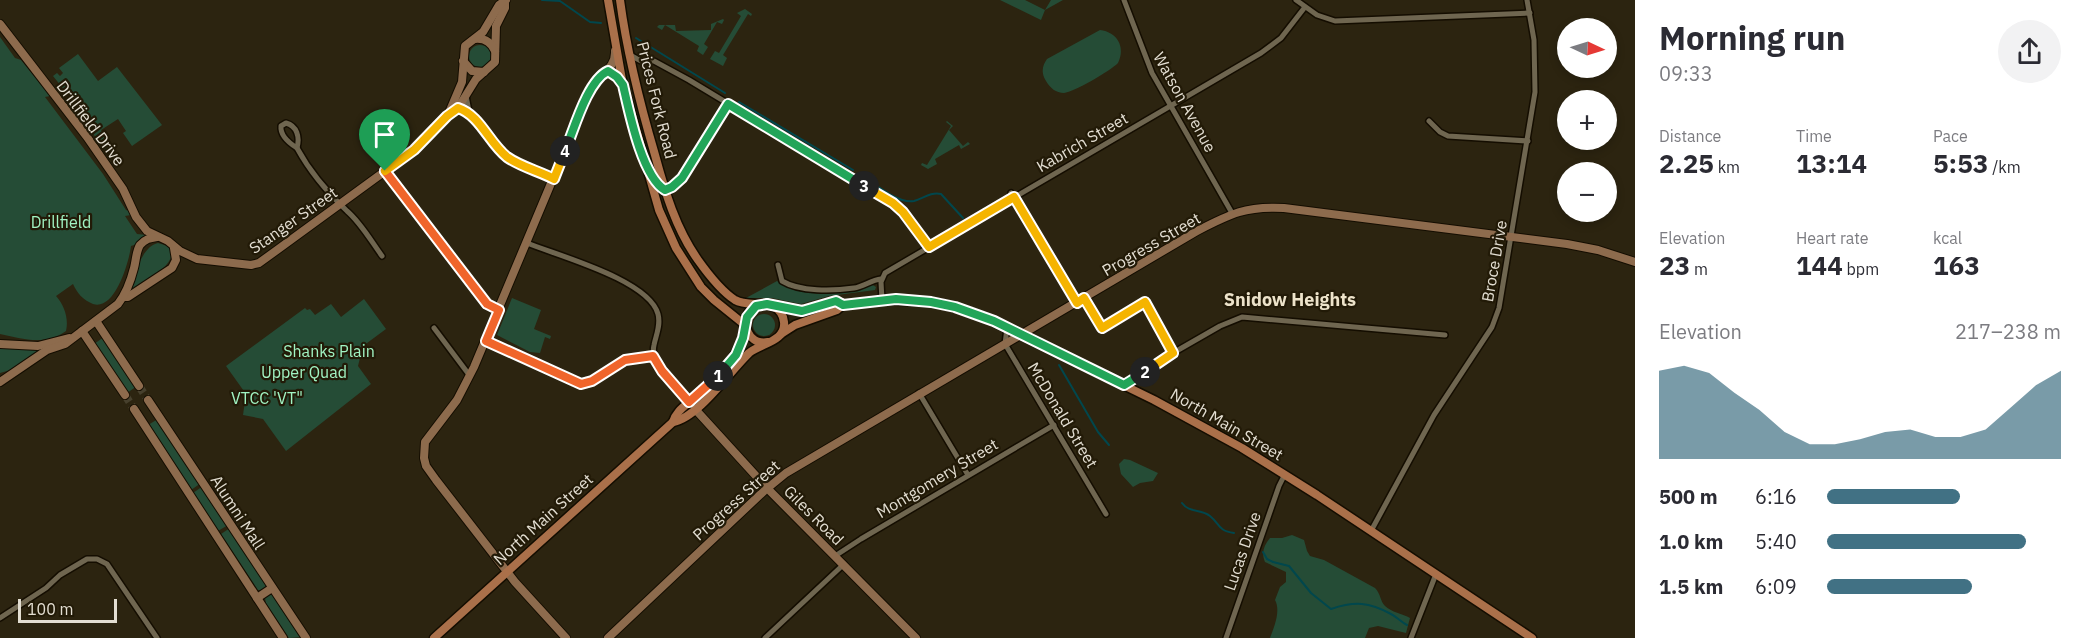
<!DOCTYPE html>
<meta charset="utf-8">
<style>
body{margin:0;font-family:"IBM Plex Sans",sans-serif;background:#f2f2f3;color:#2b2b33;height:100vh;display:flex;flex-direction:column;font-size:22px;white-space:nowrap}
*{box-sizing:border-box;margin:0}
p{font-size:20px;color:#7c7c81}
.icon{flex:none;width:33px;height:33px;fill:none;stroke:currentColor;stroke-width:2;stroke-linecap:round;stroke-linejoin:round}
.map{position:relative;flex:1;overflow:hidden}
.sheet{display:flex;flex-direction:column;background:#fff;width:450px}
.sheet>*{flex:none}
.needle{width:39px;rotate:94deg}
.fabs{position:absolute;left:1557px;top:18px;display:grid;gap:12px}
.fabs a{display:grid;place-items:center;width:60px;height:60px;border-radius:50%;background:#fff;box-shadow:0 3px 9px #0003;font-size:30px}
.scale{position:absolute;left:18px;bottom:15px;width:99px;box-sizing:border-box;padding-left:6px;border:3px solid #e3ded2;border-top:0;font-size:16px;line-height:21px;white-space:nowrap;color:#e3ded2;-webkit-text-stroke:4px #221a07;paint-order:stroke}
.pin{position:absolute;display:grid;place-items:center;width:51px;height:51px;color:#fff;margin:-62px -26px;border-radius:50% 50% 50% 0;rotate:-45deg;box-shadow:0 0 6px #0007}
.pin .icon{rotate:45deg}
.km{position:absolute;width:30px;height:30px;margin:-15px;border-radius:50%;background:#222;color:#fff;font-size:16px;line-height:30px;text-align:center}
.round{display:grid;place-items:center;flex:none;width:63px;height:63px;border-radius:32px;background:#f2f2f3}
.headline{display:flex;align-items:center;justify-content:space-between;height:102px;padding:0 24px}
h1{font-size:33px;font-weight:700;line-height:45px}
.figures{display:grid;grid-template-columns:repeat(3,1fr);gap:9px;height:102px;padding:6px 24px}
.figures div{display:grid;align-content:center}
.figures b{font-size:26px;font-weight:700}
.figures small{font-size:16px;font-weight:400}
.figures p{font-size:16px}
.chart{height:168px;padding:12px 24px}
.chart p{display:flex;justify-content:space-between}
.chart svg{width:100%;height:108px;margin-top:6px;fill:#417184;opacity:.7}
ul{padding:0 24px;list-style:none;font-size:20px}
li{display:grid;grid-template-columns:96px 72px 1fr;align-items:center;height:45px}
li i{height:15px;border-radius:8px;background:#417184}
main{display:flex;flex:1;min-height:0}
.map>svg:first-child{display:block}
.green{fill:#254c36}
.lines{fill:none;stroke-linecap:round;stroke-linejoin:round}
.stream{stroke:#01474d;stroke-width:2}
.secondary-tunnel{stroke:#47402d;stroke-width:8;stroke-dasharray:8 4;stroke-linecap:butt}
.street-casing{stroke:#140d00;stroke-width:8}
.secondary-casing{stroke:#140d00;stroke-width:10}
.primary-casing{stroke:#140d00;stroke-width:11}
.street{stroke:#6f6650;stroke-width:5}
.secondary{stroke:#8d6b4d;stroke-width:8}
.primary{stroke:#aa704a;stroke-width:8}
.split-1-casing{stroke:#fff;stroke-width:12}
.split-2-casing{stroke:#fff;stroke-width:12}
.split-3-casing{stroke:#fff;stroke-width:12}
.split-4-casing{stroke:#fff;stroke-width:12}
.split-5-casing{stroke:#fff;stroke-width:12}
.split-1{stroke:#f0652b;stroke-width:8}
.split-2{stroke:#22a559;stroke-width:8}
.split-3{stroke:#f5b400;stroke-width:8}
.split-4{stroke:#22a559;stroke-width:8}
.split-5{stroke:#f5b400;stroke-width:8}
.labels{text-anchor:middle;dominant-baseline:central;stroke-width:4.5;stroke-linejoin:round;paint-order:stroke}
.street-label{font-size:16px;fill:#e3ded2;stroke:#221a07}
.park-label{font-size:16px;fill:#a1f4c3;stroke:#221a07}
.neighbourhood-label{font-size:18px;font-weight:bold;fill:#ede3ca;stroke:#221a07}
</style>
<main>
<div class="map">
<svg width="1635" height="638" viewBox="0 0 1635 638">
<rect width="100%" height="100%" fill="#2c2410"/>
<!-- green -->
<g class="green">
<path d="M 1000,0 L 1025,0 L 1045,10 L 1051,0 L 1063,0 L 1045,10 L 1041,20 Z"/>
<path d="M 745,9 L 752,14 L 751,16 L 748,14 L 723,55 L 727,58 L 723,66 L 710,59 L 715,51 L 719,53 L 741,16 L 737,13 Z"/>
<path d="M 723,19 L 724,20 L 722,24 L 717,22 L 704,44 L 708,47 L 703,55 L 697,51 L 699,46 L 665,25 L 662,30 L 657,27 L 659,25 L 675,25 L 676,31 L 711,30 L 711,24 Z"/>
<path d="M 1100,30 C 1117,32 1126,47 1118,63 C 1110,71 1074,92 1064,93 C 1056,93 1050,88 1046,81 C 1041,73 1042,66 1047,59 Z"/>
<path d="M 0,37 L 15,58 L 21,60 L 50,96 L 45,97 L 103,174 L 126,210 L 129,211 L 131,215 L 125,216 L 137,234 L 147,235 L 137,244 L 131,246 C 129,262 115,311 93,304 C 83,300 77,293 73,284 L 56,296 C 64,305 69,318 66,331 C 46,346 22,339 0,334 Z"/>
<circle cx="480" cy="56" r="11"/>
<path d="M 78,54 L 98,81 L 117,67 L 162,125 L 132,146 L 123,133 L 126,131 L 118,119 L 101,130 C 105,139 112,145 118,155 L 111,160 L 79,113 L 86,109 L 83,104 L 78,107 L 53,76 L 57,73 L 60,76 L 63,73 L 59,68 Z"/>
<path d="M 947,121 L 953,126 L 949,130 L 963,146 L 968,142 L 970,144 L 961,149 L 959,145 L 935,159 L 937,164 L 928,169 L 921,165 L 922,163 L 927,165 L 951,126 L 946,122 Z"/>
<path d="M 158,243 C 198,253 138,287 128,294 C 135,278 140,247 158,243 Z"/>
<path d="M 777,281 C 796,298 849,297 871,284 L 876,287 L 875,290 L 829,296 L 801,304 L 772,298 L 746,298 Z"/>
<path d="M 512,298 L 541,310 L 534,329 L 551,336 L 550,339 L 545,337 L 540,353 L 530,352 L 497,335 Z"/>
<path d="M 364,299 L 386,329 L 363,346 L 358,366 L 371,384 L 286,451 L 263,419 L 243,415 L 246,394 L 226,366 L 305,308 L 307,310 L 310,309 L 315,315 L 331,304 L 341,317 Z"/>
<circle cx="764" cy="325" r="11"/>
<path d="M 104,337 L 137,386 L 127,393 L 94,344 Z"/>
<path d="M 0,347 L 38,348 L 40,352 L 14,369 L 0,373 Z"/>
<path d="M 158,419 L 201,483 L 191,490 L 148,425 Z"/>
<path d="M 1124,459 L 1130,460 L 1158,473 L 1153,481 L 1140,483 L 1133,487 L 1121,474 L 1119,464 Z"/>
<path d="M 203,486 L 228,525 L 218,531 L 193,493 Z"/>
<path d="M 230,528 L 267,584 L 263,590 L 258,590 L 221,534 Z"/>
<path d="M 1292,535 L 1304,540 L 1307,551 L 1310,556 L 1324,560 L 1375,588 C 1381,594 1380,601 1385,606 C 1391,612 1403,614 1410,618 L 1406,633 L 1378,626 L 1369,628 L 1365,638 L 1270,638 C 1274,627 1281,611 1275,600 L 1280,587 L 1286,582 L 1286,572 L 1265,562 C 1261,553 1264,545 1270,538 L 1282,538 Z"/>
<path d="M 270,594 L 274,595 L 303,637 L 289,638 L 266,603 L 265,598 Z"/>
</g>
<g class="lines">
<!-- stream -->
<g class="stream">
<path d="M 542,0 L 560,1 L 590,22 L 601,23"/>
<path d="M 636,38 L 725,93"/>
<path d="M 739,102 L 853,170"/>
<path d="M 866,178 C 877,186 900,204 914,201 C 924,198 930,192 941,194 L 963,218"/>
<path d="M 1059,365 L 1098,432 L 1109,445"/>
<path d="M 1182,503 C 1189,513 1201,509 1210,516 C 1220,524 1218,531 1234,533"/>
<path d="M 1263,552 L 1267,559 L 1273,562 L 1289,566 L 1311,593 L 1331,609 C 1355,601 1369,602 1391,614 C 1397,617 1401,622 1407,625"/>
</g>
<!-- secondary-tunnel -->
<g class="secondary-tunnel">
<path d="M 139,386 L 148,400"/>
<path d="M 125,395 L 134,409"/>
</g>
<defs>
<g id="street">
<path d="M 1124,0 L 1152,73 L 1232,213"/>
<path d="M 1296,0 L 1317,15 L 1335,21 L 1530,13"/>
<path d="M 630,55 L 641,61 L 654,61 L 689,80 L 893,203 L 909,219 L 929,247"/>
<path d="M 466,96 L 469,111 L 501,151 L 515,162 L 554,179"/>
<path d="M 1429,121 L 1440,132 L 1448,136 L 1528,141"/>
<path d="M 286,123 C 297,126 300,137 297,148 C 289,143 280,136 281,126 Z"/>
<path d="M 297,148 C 310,172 328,193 347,211 C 361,223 371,241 382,256"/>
<path d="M 385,171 L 487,304 L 499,310"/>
<path d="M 665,190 L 672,187 L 683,178 L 727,104"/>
<path d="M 1011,193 L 1077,303"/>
<path d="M 527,243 C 559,256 649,280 658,314 C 661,325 656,335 654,345 C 649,367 675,387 689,402"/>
<path d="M 778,265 L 782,281 C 800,292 833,291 854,288 C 863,287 871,280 881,279"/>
<path d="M 1085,298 L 1102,328 L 1145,302 L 1173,353"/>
<path d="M 882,300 L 881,282 L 885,273 L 1261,53 L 1281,38 L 1305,7"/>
<path d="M 434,328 L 470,376"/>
<path d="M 1007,328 L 1005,344 L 1106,514"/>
<path d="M 486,341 L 581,384 L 592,381 L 625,360 L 653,356"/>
<path d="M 1124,385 L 1173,353 L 1220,326 L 1242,317 L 1445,335"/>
<path d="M 919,393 L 968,475"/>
<path d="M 1371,531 L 1434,415 L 1492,327 L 1499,308 L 1535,92 L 1534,40 L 1527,0"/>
<path d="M 835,556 L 861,539 L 1054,425"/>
<path d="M 0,618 L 46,588 L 60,575 L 87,559 L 97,559 L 107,564 L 157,638"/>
<path d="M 765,638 L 844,564"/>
<path d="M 1226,638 L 1279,486 L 1285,474"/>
<path d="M 1411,638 L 1436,574"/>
</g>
<g id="secondary">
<path d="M 0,24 L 87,137 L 123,189 L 136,217 L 147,231 L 168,241 L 180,251 L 197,259 L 251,265 L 259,263 L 277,250 L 414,150 L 447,116 L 458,108 L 476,79 L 495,62 L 496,26 L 505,8 L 505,2"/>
<path d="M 475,39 C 484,38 491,42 495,51"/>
<path d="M 463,61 L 472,71 L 484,72"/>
<path d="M 448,115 L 462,82 L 465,46 L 483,32 L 499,5 L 506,0"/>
<path d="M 124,297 L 128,297 L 172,268 L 176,260 L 174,248"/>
<path d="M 96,321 L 139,386"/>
<path d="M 82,331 L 125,395"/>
<path d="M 0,344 L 38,346 L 69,338"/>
<path d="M 0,382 L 47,350 L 65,344 L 118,304 C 125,295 131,280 134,268 C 136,261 136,251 140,245 C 145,239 150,238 157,237"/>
<path d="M 148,400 L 306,638"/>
<path d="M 134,409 L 283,638"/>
<path d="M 695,409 L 767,488 L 916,638"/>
<path d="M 257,598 L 272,588"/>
<path d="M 566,638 L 515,582 L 436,480 L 426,466 L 424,458 L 425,442 L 457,400 L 474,367 L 591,88 C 599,74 616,69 615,51"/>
<path d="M 608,638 L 764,491 L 786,473 L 1197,231 C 1230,214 1245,206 1284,208 L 1567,244 L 1598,250 L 1635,262"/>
</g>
<g id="primary">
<path d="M 608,0 L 622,80 L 659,210 L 676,248 L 701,287 L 714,300 L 745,325"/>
<path d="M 620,0 C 627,53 640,104 655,155 C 665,192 676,229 698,260 C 708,274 721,291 735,300 C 750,309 781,296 784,322 C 786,342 761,343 749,353 C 730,371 698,418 673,422"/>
<path d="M 760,305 L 748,313 L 746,327 C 749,338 757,344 768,342"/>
<path d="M 775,307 L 802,311 L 836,301 L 843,305"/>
<path d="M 781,334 L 795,325 L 837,310 L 843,305 L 882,300 L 931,302 L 955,307 L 984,317 L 1154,400 L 1242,448 L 1317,495 L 1532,638"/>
<path d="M 434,638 L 673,422 C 676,411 685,406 694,398 C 717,377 739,359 746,327"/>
</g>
</defs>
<!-- street casing -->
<use href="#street" class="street-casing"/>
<!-- secondary casing -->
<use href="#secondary" class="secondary-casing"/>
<!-- primary casing -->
<use href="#primary" class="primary-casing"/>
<!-- street -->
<use href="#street" class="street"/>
<!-- secondary -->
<use href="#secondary" class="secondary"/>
<!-- primary -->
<use href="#primary" class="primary"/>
</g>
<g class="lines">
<defs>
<path id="split-1" d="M 385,171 L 487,304 L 499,310 L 486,341 L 581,384 L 592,381 L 625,360 L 653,356 L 662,371 L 689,402 L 718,376"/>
<path id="split-2" d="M 718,376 L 736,355 L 743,338 L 747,317 L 756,306 L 767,304 L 802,311 L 836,301 L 843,305 L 896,299 L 931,302 L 955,307 L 994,321 L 1124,385 L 1145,372"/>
<path id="split-3" d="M 864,186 L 893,203 L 903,212 L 929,247 L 1014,197 L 1077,303 L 1084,298 L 1102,328 L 1145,302 L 1173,353 L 1145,372"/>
<path id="split-4" d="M 565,151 C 574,130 587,81 608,71 L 617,77 L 623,85 C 629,111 642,177 665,190 L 672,187 L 682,178 L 728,104 L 864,186"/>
<path id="split-5" d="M 385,171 L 414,150 L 447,116 L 458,108 C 480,115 489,143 507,157 C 521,167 539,171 554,179 L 565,151"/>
</defs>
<!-- split-1 casing -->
<use href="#split-1" class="split-1-casing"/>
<!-- split-2 casing -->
<use href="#split-2" class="split-2-casing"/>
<!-- split-3 casing -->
<use href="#split-3" class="split-3-casing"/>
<!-- split-4 casing -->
<use href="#split-4" class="split-4-casing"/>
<!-- split-5 casing -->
<use href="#split-5" class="split-5-casing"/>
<!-- split-1 -->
<use href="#split-1" class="split-1"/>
<!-- split-2 -->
<use href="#split-2" class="split-2"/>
<!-- split-3 -->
<use href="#split-3" class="split-3"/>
<!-- split-4 -->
<use href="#split-4" class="split-4"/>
<!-- split-5 -->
<use href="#split-5" class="split-5"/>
</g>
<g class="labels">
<!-- street labels -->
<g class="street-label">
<text transform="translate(657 100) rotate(76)">Prices Fork Road</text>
<text transform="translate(1185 102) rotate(61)">Watson Avenue</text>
<text transform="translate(91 123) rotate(53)">Drillfield Drive</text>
<text transform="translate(1082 142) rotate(-30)">Kabrich Street</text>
<text transform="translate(293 220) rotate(-35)">Stanger Street</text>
<text transform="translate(1151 244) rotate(-30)">Progress Street</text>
<text transform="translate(1494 261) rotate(-80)">Broce Drive</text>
<text transform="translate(1063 415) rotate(59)">McDonald Street</text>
<text transform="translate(1227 424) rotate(30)">North Main Street</text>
<text transform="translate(937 478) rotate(-31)">Montgomery Street</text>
<text transform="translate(736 500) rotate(-42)">Progress Street</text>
<text transform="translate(238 512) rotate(57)">Alumni Mall</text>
<text transform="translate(814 515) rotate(45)">Giles Road</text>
<text transform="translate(543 519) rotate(-42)">North Main Street</text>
<text transform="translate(1242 551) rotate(-71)">Lucas Drive</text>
</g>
<!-- park labels -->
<g class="park-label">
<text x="61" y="222">Drillfield</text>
<text x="329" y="351">Shanks Plain</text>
<text x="304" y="372">Upper Quad</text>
<text x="267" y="398">VTCC 'VT"</text>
</g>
<!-- neighbourhood labels -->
<g class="neighbourhood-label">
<text x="1290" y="299">Snidow Heights</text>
</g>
</g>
</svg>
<div class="fabs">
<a><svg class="needle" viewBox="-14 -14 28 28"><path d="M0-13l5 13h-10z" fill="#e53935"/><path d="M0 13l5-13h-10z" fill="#7c7c81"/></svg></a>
<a>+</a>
<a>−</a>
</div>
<div class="scale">100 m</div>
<div class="pin" style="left:385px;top:171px;background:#1e9e55"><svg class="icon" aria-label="arrive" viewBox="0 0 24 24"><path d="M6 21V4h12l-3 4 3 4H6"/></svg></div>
<b class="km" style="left:718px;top:376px">1</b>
<b class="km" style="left:1145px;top:372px">2</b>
<b class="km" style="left:864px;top:186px">3</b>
<b class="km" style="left:565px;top:151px">4</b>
</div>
<section class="sheet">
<div class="headline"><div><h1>Morning run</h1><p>09:33</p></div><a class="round"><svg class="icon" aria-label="share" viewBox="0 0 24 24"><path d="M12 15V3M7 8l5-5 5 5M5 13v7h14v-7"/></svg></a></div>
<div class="figures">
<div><p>Distance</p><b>2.25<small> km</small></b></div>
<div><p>Time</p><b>13:14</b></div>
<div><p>Pace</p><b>5:53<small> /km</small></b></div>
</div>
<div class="figures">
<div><p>Elevation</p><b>23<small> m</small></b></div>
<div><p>Heart rate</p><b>144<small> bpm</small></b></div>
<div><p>kcal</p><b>163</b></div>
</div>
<div class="chart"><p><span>Elevation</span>217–238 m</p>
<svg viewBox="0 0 160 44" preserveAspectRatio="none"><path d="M0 44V8L10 6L20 9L30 17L40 24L50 33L60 38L70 38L80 36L90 33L100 32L110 35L120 35L130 32L140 23L150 14L160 8V44z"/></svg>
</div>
<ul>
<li><b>500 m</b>6:16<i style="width:57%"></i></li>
<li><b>1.0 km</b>5:40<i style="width:85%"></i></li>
<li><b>1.5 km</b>6:09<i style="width:62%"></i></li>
</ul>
</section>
</main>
